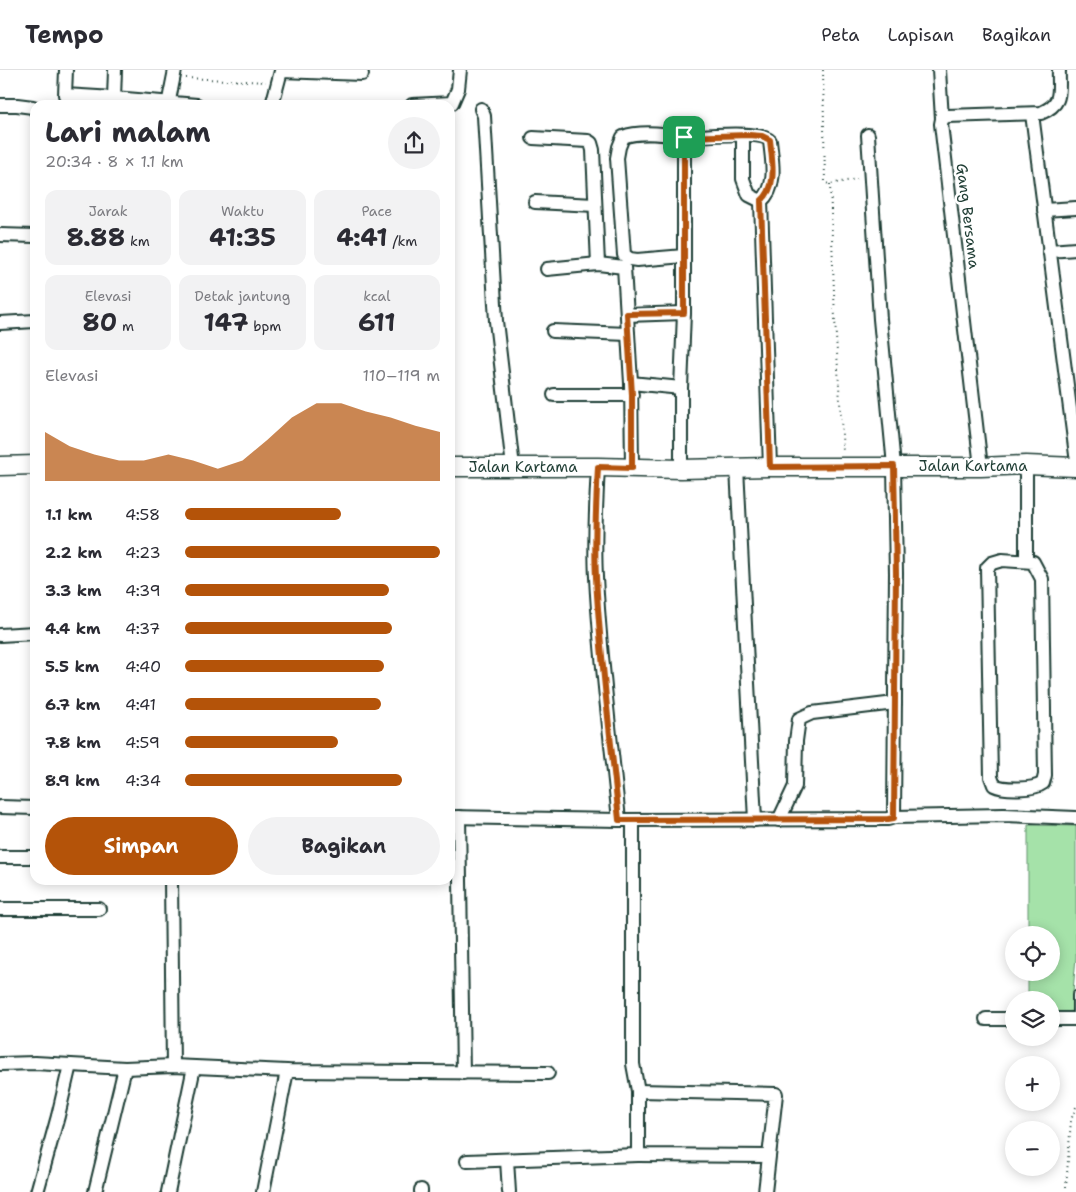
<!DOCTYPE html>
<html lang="id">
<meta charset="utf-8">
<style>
body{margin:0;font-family:"Shantell Sans",sans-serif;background:#f2f2f3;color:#2b2b33;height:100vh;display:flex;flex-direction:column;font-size:19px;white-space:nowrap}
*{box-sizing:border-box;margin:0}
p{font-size:16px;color:#7c7c81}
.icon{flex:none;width:28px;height:28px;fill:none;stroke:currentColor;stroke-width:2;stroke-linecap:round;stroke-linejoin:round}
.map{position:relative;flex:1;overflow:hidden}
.panel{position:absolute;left:30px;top:30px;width:425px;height:785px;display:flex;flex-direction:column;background:#fff;border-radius:15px;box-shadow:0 2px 12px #0003}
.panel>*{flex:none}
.fabs{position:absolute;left:1005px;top:856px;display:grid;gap:10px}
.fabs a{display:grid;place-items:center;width:55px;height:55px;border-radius:50%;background:#fff;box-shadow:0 2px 12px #0003;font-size:25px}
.pin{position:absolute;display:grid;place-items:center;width:42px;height:42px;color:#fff;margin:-21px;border-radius:10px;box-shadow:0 2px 8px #0006}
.round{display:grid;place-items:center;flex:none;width:52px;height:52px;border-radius:26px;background:#f2f2f3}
.head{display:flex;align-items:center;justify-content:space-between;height:85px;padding:0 15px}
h1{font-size:28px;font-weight:700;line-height:38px}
.figures{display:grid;grid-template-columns:repeat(3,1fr);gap:8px;height:85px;padding:5px 15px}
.figures div{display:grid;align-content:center;border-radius:12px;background:#f2f2f3;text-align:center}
.figures b{font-size:25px;font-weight:700}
.figures small{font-size:14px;font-weight:400}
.figures p{font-size:14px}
.chart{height:140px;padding:10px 15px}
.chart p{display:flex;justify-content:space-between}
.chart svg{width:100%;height:90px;margin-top:5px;fill:#b45309;opacity:.7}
.cta{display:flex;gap:10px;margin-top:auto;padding:10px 15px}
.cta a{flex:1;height:58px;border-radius:30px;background:#b45309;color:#fff;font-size:20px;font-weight:700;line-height:58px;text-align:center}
.cta a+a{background:#f2f2f3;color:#2b2b33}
ul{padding:0 15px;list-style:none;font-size:16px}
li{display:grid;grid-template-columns:80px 60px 1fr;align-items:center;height:38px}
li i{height:12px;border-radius:6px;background:#b45309}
header{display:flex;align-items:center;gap:30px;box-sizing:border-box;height:70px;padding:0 25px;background:#fff;border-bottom:1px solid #e1e1e2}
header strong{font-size:24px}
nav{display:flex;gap:28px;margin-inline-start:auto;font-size:18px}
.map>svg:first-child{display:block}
.green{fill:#a5e2a9;stroke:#62906e}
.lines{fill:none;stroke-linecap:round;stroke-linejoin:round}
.service-casing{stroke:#1f3d34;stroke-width:10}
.minor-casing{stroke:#1f3d34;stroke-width:16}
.secondary-casing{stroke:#1f3d34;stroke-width:21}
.path{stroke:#1f3d34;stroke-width:2;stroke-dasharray:1 4;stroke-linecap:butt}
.service{stroke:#fff;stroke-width:6}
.minor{stroke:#fff;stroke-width:12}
.secondary{stroke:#fff;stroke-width:18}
.route-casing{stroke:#fff;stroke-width:10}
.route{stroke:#b45309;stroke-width:6}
.labels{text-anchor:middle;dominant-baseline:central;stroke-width:5;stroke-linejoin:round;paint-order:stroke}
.street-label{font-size:15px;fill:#1f3d34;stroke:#fff}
</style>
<header>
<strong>Tempo</strong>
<nav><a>Peta</a><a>Lapisan</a><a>Bagikan</a></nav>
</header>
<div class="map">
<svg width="1076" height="1122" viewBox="0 0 1076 1122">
<rect width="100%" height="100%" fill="#fff"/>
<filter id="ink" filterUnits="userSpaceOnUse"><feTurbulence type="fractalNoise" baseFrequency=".02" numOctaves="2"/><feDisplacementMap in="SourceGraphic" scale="10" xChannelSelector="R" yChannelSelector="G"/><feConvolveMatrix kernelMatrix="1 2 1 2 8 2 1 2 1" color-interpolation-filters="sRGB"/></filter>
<g filter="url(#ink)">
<!-- green -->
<path class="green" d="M 1028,755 L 1076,756 L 1076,887 L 1071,944 L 1051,944 L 1051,930 L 1028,930 L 1028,903 L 1051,902 L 1051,865 L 1028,865 Z"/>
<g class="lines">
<defs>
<path id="service" d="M 1076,949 L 1076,925"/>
<g id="minor">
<path d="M 66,0 L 65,25 L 114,28"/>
<path d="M 115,0 L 114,28 L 197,35"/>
<path d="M 939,0 L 942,49"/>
<path d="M 0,35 L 17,35 L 33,37 L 35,40"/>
<path d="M 168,35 L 175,0"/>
<path d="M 272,35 L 281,1 L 362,4"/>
<path d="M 412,35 L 452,33 L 458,19 L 460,0"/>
<path d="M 481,39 L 484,46 L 496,251 L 513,397"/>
<path d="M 1032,44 L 1076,385"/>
<path d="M 743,65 L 743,109 L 749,125 L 761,131"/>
<path d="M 868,65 L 880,249 L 894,396 L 896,503 L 894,747"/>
<path d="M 684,67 C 700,66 761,60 770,71 C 772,91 778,117 761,131"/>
<path d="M 533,68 L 588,71 L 591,73 L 593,80 L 598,194"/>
<path d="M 761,131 L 770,397"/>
<path d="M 535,132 L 595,135"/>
<path d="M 1044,140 L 1076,138"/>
<path d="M 0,165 L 35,166"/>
<path d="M 1049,181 L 1076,179"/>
<path d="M 547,199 L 598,194 L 624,197 L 631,313 L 632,398"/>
<path d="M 627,245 L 684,243"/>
<path d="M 0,253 L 35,251"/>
<path d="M 553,261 L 628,264"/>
<path d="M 631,313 L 681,318 L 684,243 L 684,67 C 667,64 639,61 623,67 L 619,77 L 617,88 L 624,185 L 630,189 L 637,190 L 684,186"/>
<path d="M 681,318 L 681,399"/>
<path d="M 554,325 L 632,325"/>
<path d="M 598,397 C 596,433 594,470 596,507 C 600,588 611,669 619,750"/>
<path d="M 981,397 L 941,54 L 942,49 L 947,46 L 1041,43 C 1064,33 1058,22 1059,0"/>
<path d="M 737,398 L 755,750"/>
<path d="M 1002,490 L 1033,492 L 1042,509 L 1045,705 L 1043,713 C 1034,720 1004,720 994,715 L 991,707 L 987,498 L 992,493 Z"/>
<path d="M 1026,490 L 1026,395"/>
<path d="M 0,565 L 35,563"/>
<path d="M 0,737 L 35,738"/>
<path d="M 450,747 L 619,750 L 888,749 L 894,747 L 1004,745 L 1076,748"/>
<path d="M 459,747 L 463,1003"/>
<path d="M 633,750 L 633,994 L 638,1021"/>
<path d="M 779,750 L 795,716 L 796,671 L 799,649 L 812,643 L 895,633"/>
<path d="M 0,787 L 35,787"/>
<path d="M 171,810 L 173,996"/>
<path d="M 0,839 L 99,839"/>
<path d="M 986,949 L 1014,949"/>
<path d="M 1051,949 L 1076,949"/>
<path d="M 0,994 L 35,993 L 125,998 L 173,996 L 287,1001 L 548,1003"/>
<path d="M 507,1090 L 509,1122"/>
<path d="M 467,1091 L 638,1085"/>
<path d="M 37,1122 L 58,1046 L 70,995"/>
<path d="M 95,1122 L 125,998"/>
<path d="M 168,1122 L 194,997"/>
<path d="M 263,1122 L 287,1001"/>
<path d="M 421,1122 L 421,1120"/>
<path d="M 765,1122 L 776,1024 L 638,1021 L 638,1085 L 769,1086"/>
</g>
<g id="secondary">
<path d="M 0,396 L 35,395"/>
<path d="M 450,397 L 598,397 L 681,399 L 770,397 L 981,397 L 1026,395 L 1076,397"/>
</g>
</defs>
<!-- service casing -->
<use href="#service" class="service-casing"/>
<!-- minor casing -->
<use href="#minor" class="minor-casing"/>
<!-- secondary casing -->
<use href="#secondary" class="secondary-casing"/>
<!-- path -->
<g class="path">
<path d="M 823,0 L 825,113 L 830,114 L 857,109"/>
<path d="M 186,8 L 266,12"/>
<path d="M 830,114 L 835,249 L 843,382"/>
<path d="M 1066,1117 L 1071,1050 L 1076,1037"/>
</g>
<!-- service -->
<use href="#service" class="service"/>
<!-- minor -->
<use href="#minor" class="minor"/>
<!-- secondary -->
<use href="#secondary" class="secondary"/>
</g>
</g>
<g class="lines" filter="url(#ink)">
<defs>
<path id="route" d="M 749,65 L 762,66 L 770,70 C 772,91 778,117 761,131 L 770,397 L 894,396 L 896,503 L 894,748 L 888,749 L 619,750 C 611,669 600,588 596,507 C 594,470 596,433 598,397 L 632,398 L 632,325 L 627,244 L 684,243 L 684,67 Z"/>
</defs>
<!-- route casing -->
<use href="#route" class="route-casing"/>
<!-- route -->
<use href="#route" class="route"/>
</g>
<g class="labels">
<!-- street labels -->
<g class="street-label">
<text transform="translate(968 146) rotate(83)">Gang Bersama</text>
<text x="973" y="396">Jalan Kartama</text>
<text x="523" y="397">Jalan Kartama</text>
</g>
</g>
</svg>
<div class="fabs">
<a><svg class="icon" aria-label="locate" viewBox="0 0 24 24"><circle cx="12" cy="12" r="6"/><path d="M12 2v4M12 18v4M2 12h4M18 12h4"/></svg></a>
<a><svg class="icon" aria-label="layers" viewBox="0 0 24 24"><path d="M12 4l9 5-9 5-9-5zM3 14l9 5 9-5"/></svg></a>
<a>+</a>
<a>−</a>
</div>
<div class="pin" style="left:684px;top:67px;background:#1e9e55"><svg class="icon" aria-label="arrive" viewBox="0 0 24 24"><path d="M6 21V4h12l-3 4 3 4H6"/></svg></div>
<section class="panel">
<div class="head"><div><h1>Lari malam</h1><p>20:34 · 8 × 1.1 km</p></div><a class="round"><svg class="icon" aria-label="share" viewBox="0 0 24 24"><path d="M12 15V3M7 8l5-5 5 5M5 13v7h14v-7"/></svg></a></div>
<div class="figures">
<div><p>Jarak</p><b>8.88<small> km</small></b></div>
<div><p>Waktu</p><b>41:35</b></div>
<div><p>Pace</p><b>4:41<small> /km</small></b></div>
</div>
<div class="figures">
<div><p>Elevasi</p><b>80<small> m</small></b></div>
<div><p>Detak jantung</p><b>147<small> bpm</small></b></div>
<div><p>kcal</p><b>611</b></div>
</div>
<div class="chart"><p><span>Elevasi</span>110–119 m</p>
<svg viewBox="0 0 160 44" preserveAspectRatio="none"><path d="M0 44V20L10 27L20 31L30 34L40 34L50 31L60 34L70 38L80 34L90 24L100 13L110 6L120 6L130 10L140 13L150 17L160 20V44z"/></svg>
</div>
<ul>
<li><b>1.1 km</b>4:58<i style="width:61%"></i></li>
<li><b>2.2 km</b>4:23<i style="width:100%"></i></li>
<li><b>3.3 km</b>4:39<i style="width:80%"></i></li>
<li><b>4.4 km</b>4:37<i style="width:81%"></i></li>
<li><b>5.5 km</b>4:40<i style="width:78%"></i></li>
<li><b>6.7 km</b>4:41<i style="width:77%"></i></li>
<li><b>7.8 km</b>4:59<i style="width:60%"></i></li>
<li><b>8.9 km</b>4:34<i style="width:85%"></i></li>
</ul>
<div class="cta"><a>Simpan</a><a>Bagikan</a></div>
</section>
</div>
